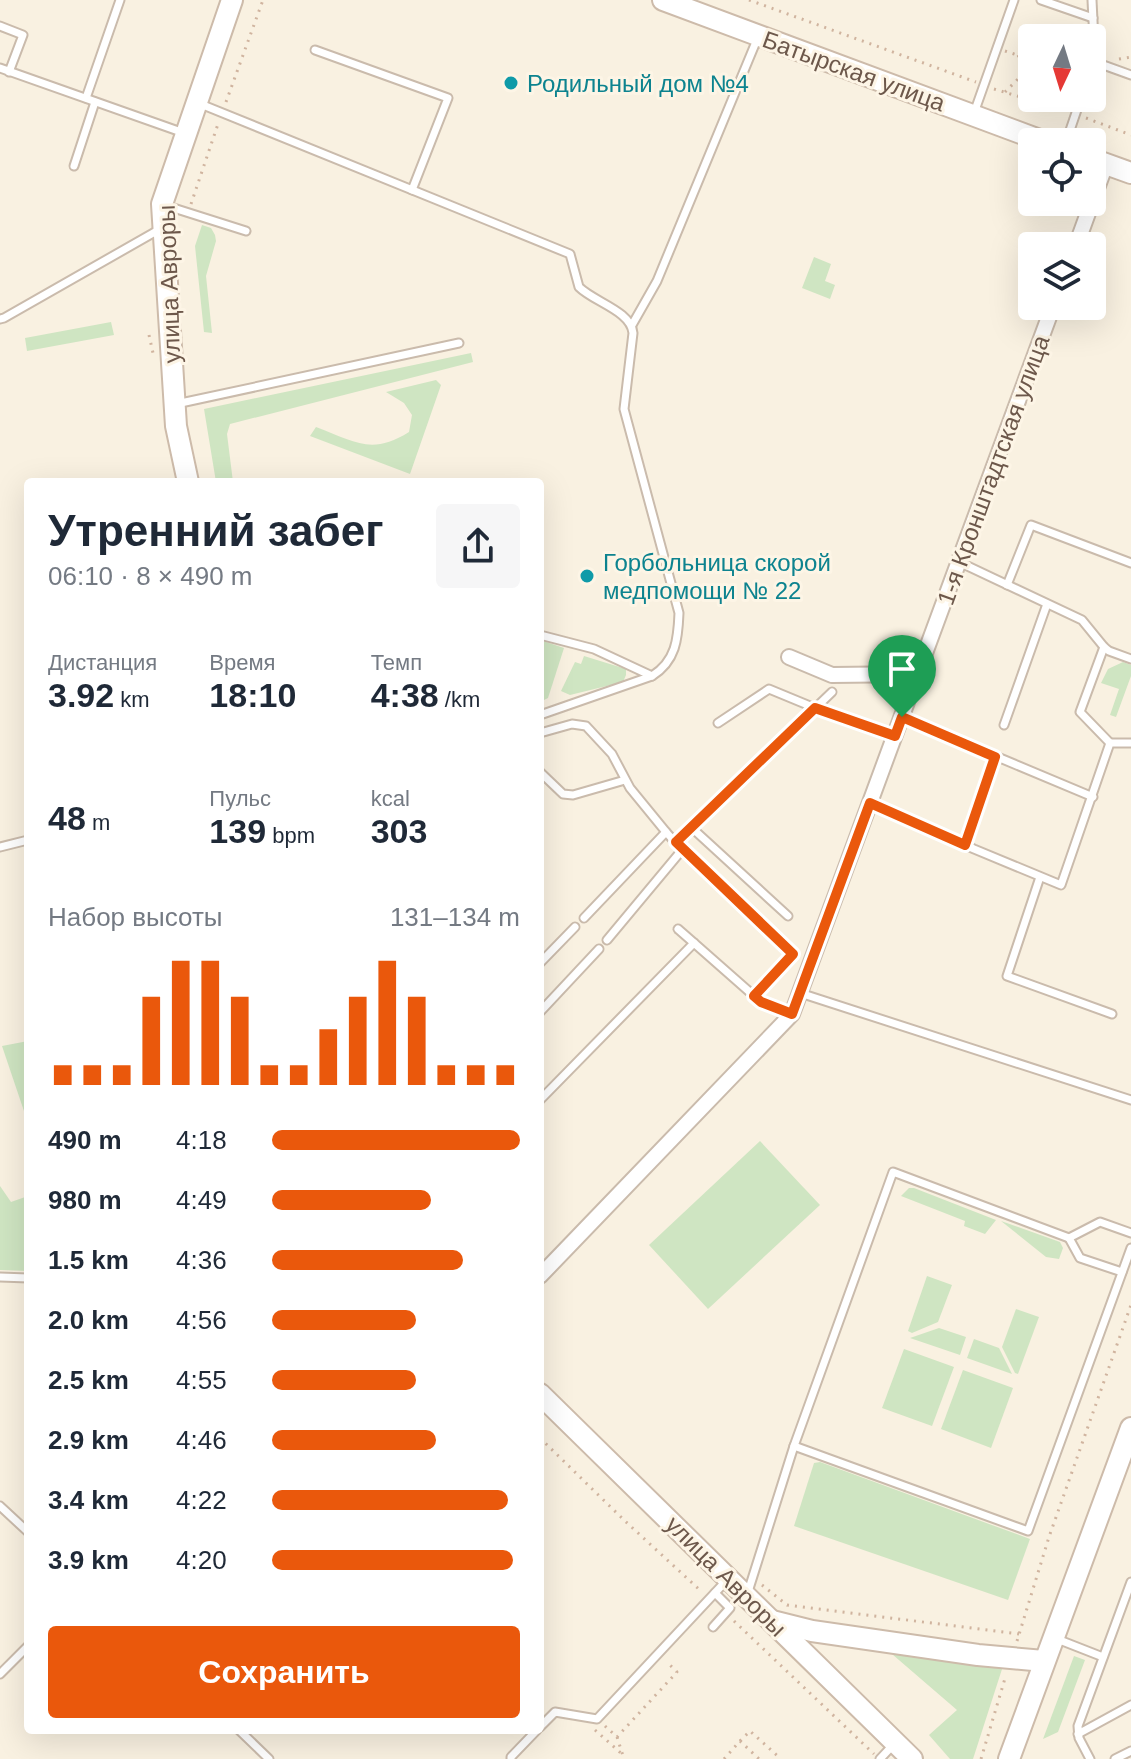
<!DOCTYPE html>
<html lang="ru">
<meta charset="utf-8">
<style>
body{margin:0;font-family:Helvetica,sans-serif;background:#f6f6f7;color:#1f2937;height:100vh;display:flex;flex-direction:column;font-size:30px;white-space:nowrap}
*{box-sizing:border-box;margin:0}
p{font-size:26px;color:#747a83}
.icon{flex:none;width:44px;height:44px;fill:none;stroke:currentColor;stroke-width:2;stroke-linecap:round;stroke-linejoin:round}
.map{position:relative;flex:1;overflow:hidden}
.details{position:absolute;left:24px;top:478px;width:520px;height:1256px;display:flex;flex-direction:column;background:#fff;border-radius:8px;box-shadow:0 8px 32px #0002}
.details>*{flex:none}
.needle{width:52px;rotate:184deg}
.buttons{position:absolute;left:1018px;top:24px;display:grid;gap:16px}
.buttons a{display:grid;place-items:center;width:88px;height:88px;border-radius:8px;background:#fff;box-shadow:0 8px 32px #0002;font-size:40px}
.pin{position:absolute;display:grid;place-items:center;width:68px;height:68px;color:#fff;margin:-82px -34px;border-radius:50% 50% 50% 0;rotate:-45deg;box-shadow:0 0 8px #0007}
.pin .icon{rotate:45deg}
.round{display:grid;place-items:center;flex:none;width:84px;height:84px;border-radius:8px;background:#f6f6f7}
.summary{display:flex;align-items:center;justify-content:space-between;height:136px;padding:0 24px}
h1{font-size:44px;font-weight:800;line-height:60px}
.stats{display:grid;grid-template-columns:repeat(3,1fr);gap:12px;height:136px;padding:8px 24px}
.stats div{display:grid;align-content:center}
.stats b{font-size:34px;font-weight:800}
.stats small{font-size:22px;font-weight:400}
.stats p{font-size:22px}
.chart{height:224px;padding:16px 24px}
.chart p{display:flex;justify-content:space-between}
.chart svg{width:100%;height:144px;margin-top:8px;stroke:#ea580c;stroke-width:6}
.action{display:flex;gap:16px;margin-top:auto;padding:16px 24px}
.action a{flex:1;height:92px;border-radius:8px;background:#ea580c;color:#fff;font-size:32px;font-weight:800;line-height:92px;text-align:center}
ul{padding:0 24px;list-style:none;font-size:26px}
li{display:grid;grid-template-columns:128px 96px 1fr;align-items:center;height:60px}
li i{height:20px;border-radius:10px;background:#ea580c}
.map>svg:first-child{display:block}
.green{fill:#cfe5c2}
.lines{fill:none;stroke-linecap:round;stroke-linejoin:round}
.lane-casing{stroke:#cabbac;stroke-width:11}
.street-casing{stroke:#cabbac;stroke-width:18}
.secondary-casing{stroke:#cdbbaa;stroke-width:24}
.path{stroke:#d0b49f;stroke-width:3;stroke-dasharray:2 6;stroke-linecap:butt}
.lane{stroke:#fff;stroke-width:7}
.street{stroke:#fff;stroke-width:14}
.secondary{stroke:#fff;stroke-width:20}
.route-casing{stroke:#fff;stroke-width:16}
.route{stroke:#ea580c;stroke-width:10}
.culture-dot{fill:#0f9aa8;stroke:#fdf5e6;stroke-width:3}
.labels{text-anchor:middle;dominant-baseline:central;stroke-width:6;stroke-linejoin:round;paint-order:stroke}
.street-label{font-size:24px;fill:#6d584b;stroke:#fdf5e6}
.culture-label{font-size:24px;fill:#0d838f;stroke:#fdf5e6;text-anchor:start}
</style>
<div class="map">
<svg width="1131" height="1759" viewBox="0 0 1131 1759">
<rect width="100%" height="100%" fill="#f9f1e1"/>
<!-- green -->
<g class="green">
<path d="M 202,225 L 211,228 L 215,235 L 216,241 L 206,276 L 212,333 L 204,332 L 195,246 Z"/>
<path d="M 814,257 L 831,264 L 825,281 L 835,285 L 830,299 L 802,288 Z"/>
<path d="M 111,322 L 114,335 L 27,351 L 25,338 Z"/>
<path d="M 471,353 L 473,362 L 230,424 L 227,434 L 233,482 L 216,482 L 204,409 Z"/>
<path d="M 436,380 L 441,385 L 410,474 L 310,436 L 316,427 C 354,441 371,456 409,432 L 412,415 L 404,403 L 386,392 Z"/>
<path d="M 540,640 L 564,648 L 548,698 L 542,701 L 540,701 Z"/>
<path d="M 584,656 L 626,669 L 626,675 L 623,682 L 570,695 L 561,691 L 575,662 L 581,664 Z"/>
<path d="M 1123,662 L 1131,665 L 1131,676 L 1116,717 L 1110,715 L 1119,689 L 1101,683 L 1108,669 Z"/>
<path d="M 28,1041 L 28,1123 L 2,1046 Z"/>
<path d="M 760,1141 L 820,1205 L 708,1309 L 649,1245 Z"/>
<path d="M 0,1186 L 11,1202 L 28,1196 L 28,1271 L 0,1270 Z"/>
<path d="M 909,1188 L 914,1188 L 996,1220 L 985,1234 L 964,1226 L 965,1221 L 901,1196 Z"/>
<path d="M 1001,1221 L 1060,1242 L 1063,1248 L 1059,1259 L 1046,1257 Z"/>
<path d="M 927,1276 L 952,1285 L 938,1322 L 912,1333 L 908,1331 Z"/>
<path d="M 1016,1309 L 1039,1317 L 1018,1374 L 1015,1373 L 1002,1347 Z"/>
<path d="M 939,1328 L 966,1337 L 960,1355 L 910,1338 Z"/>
<path d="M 974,1339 L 999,1348 L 1012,1374 L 967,1358 Z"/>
<path d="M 904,1349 L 954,1367 L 932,1426 L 882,1408 Z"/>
<path d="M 963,1370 L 1013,1388 L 991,1448 L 941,1429 Z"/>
<path d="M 820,1462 L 1030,1539 L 1008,1600 L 794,1526 L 814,1463 Z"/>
<path d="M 885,1648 L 1003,1666 L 973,1759 L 950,1759 L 929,1735 L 957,1710 Z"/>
<path d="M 1074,1656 L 1085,1660 L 1058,1732 L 1043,1739 Z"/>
</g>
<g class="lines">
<defs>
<g id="lane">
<path d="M 1041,0 L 1093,18"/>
<path d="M 1092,0 L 1095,62"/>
<path d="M 0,26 L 23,35 L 9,72"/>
<path d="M 315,50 L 448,98 L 412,190"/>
<path d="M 0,68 L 184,133"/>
<path d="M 1092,69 L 1095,62 L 1131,75"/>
<path d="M 86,98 L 120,0"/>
<path d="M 198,103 L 570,254 L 579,287 C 594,302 631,311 633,333 L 624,409 L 679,613 C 678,639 676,661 652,676 L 540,715"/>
<path d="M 974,113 L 1014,0"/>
<path d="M 1066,142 L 1081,98"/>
<path d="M 74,166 L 95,102"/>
<path d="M 164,205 L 246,231"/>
<path d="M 0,319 L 4,318 L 162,228"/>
<path d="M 632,325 L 657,281 L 758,37"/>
<path d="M 176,404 L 459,343"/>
<path d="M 959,562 L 1082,620 L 1104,647 L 1109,651 L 1131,659"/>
<path d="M 1007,585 L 1031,525 L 1131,563"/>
<path d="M 540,635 L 594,649 L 652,676"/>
<path d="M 1104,647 L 1080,712 L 1110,743"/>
<path d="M 902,717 L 1093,797"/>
<path d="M 718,723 L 769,689 L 815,708 L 895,736"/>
<path d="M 1004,725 L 1047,604"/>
<path d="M 540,733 L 572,724 L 586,726 L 612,754 L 630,788 L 666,832 L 682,850 L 607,940"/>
<path d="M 540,772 L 563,794 L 573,795 L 625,780"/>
<path d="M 870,803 L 974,849 L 1061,885 L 1110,743 L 1131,743"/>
<path d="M 692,828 L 788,916"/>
<path d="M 676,842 L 832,692"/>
<path d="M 965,845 L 995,757"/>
<path d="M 0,847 L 28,840"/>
<path d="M 1040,877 L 1007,976 L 1112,1014"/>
<path d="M 584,918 L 666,832"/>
<path d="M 678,929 L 694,943"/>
<path d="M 540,963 L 575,927"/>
<path d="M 800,993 L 1131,1100"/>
<path d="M 540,1012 L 599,949"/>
<path d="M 540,1100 L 694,943 L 761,1002 L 792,1014"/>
<path d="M 1131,1233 L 1100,1222 L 1069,1238 L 893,1172 L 794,1446 L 1028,1531 L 1131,1248"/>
<path d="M 1069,1238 L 1080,1258 L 1122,1272"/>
<path d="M 0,1277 L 28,1278"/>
<path d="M 0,1506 L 28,1532"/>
<path d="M 747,1595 L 794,1446"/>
<path d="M 713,1627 L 730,1608 L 715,1593"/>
<path d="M 1057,1639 L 1103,1657"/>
<path d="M 0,1674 L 28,1646"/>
<path d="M 540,1727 L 555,1712 L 597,1719 L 727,1580"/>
<path d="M 239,1730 L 269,1759"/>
<path d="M 1078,1734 L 1131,1705"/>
<path d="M 511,1759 L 511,1757 L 537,1730"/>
<path d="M 880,1759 L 894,1744"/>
<path d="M 1090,1759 L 1079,1738 L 1078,1726 L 1131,1582"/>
<path d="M 1115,1759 L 1131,1751"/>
</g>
<g id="street">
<path d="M 1092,202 L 1106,164"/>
<path d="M 1076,246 L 1092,202"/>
<path d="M 789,657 L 832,675 L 918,674"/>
<path d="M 540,1276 L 792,1014 L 1053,306"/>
</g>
<g id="secondary">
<path d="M 663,0 L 1045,142"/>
<path d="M 1092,159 L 1131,173"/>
<path d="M 188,482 L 176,426 L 162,204 L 232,0"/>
<path d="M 540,1394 L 912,1759"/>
<path d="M 772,1621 L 812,1631 L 978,1655 L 1044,1661"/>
<path d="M 1009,1759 L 1131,1428"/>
</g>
</defs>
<!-- lane casing -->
<use href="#lane" class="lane-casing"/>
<!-- street casing -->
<use href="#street" class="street-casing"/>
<!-- secondary casing -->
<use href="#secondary" class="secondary-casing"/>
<!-- path -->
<g class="path">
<path d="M 749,0 L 976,82"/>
<path d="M 1005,51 L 1032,60"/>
<path d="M 1018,55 L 1026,71 L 1032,98"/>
<path d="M 1119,59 L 1131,57"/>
<path d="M 994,89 L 1067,111"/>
<path d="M 1005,92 L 1026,71 L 1032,69"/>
<path d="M 226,102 L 263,0"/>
<path d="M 1086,118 L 1131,135"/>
<path d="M 191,204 L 218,124"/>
<path d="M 149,335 L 153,353"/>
<path d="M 688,855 L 793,954 L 760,990"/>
<path d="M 540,1438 L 625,1521 L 702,1592"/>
<path d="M 762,1585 L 787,1605 L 1019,1634"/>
<path d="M 734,1621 L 874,1754"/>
<path d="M 1017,1641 L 1049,1537 L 1131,1305"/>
<path d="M 605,1726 L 617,1737 L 677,1672 L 667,1662"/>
<path d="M 595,1730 L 622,1754"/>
<path d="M 617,1737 L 624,1759"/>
<path d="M 740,1741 L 750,1731 L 781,1759"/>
<path d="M 724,1759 L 740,1741 L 759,1759"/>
<path d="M 981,1759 L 1006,1675"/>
</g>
<!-- lane -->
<use href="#lane" class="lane"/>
<!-- street -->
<use href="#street" class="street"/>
<!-- secondary -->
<use href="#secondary" class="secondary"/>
</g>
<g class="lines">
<defs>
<path id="route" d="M 815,708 L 895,736 L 902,717 L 995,757 L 965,845 L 870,803 L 792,1014 L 761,1002 L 754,996 L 793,954 L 676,842 Z"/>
</defs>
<!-- route casing -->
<use href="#route" class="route-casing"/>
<!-- route -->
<use href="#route" class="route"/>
</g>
<!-- markers -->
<g class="culture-dot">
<circle cx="511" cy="83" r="8"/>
<circle cx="587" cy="576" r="8"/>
</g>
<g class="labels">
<!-- street labels -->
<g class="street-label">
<text transform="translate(854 71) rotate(20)">Батырская улица</text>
<text transform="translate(169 284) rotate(-92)">улица Авроры</text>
<text transform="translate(993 470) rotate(-70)">1-я Кронштадтская улица</text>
<text transform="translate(726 1576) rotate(45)">улица Авроры</text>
</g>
<!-- culture labels -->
<g class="culture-label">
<text x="527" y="83">Родильный дом №4</text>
<text x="603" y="562">Горбольница скорой<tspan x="603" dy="28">медпомощи № 22</tspan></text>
</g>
</g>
</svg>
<div class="buttons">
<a><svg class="needle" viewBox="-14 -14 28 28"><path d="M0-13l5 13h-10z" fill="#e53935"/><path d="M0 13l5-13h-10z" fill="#747a83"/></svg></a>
<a><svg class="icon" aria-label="locate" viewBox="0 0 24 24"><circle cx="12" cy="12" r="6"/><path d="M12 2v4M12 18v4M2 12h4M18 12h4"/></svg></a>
<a><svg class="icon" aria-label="layers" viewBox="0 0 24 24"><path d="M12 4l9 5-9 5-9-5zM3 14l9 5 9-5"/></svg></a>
</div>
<div class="pin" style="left:902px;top:717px;background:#1e9e55"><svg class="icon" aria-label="arrive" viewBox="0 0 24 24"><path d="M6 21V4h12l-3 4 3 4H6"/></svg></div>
<section class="details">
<div class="summary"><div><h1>Утренний забег</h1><p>06:10 · 8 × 490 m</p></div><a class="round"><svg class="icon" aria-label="share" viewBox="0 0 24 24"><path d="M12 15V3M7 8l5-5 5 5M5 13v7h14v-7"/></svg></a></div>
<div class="stats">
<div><p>Дистанция</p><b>3.92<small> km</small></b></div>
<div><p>Время</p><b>18:10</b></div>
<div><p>Темп</p><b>4:38<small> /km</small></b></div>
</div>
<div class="stats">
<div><b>48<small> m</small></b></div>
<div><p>Пульс</p><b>139<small> bpm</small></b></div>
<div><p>kcal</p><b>303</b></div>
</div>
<div class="chart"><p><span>Набор высоты</span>131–134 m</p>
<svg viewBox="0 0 160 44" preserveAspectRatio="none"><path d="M5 44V38M15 44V38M25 44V38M35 44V17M45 44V6M55 44V6M65 44V17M75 44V38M85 44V38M95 44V27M105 44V17M115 44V6M125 44V17M135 44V38M145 44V38M155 44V38"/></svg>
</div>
<ul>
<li><b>490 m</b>4:18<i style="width:100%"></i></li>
<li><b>980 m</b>4:49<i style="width:64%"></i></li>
<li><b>1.5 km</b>4:36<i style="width:77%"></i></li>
<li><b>2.0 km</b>4:56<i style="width:58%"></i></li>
<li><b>2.5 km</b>4:55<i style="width:58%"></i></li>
<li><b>2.9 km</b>4:46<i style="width:66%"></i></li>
<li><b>3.4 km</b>4:22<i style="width:95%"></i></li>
<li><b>3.9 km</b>4:20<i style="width:97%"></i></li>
</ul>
<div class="action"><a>Сохранить</a></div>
</section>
</div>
